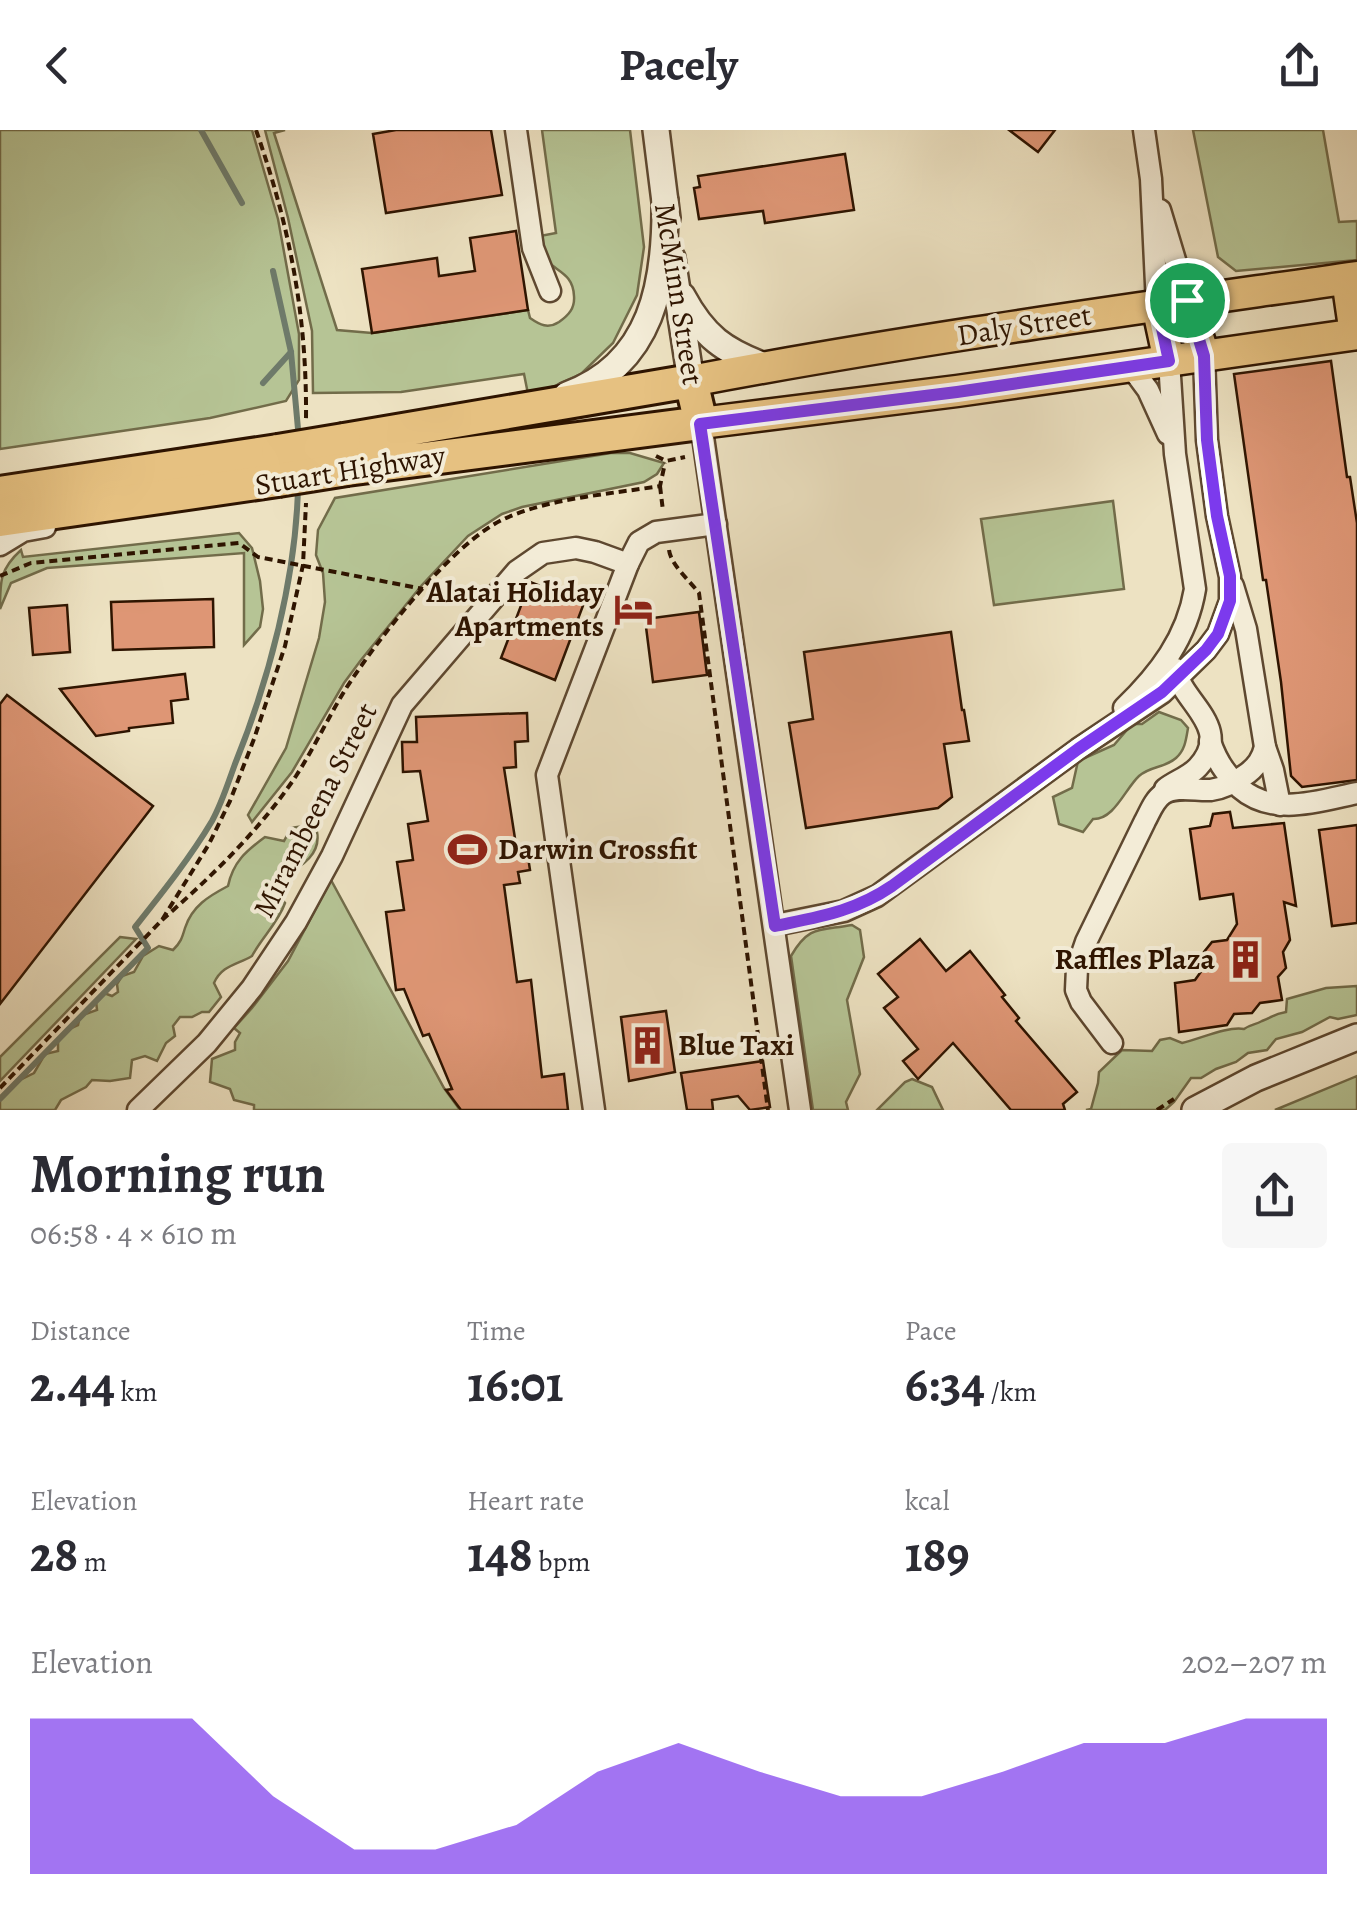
<!DOCTYPE html>
<meta charset="utf-8">
<style>
body{margin:0;font-family:Alegreya,serif;background:#f7f7f7;color:#2b2b33;height:100vh;display:flex;flex-direction:column;font-size:38px;white-space:nowrap}
*{box-sizing:border-box;margin:0}
p{font-size:32px;color:#7c7c81}
.icon{flex:none;width:55px;height:55px;fill:none;stroke:currentColor;stroke-width:2;stroke-linecap:round;stroke-linejoin:round}
.map{position:relative;height:980px;overflow:hidden}
.details{display:flex;flex-direction:column;background:#fff;flex:1}
.details>*{flex:none}
.pin{position:absolute;display:grid;place-items:center;width:85px;height:85px;color:#fff;margin:-42px;border:5px solid #fff;border-radius:50%;box-shadow:0 2px 10px #0007}
.round{display:grid;place-items:center;flex:none;width:105px;height:105px;border-radius:10px;background:#f7f7f7}
.overview{display:flex;align-items:center;justify-content:space-between;height:170px;padding:0 30px}
h1{font-size:55px;font-weight:600;line-height:75px}
.figures{display:grid;grid-template-columns:repeat(3,1fr);gap:15px;height:170px;padding:10px 30px}
.figures div{display:grid;align-content:center}
.figures b{font-size:50px;font-weight:600}
.figures small{font-size:28px;font-weight:400}
.figures p{font-size:28px}
.chart{height:280px;padding:20px 30px}
.chart p{display:flex;justify-content:space-between}
.chart svg{width:100%;height:180px;margin-top:10px;fill:#7c3aed;opacity:.7}
header{display:flex;justify-content:space-between;align-items:center;height:130px;padding:0 30px;background:#fff;font-size:45px;font-weight:600}
.map>svg:first-child{display:block}
.green{fill:#b6c495;stroke:#726c4a;stroke-width:2.5}
.lines{fill:none;stroke-linecap:round;stroke-linejoin:round}
.stream{stroke:#6e7a6a;stroke-width:6}
.building{fill:#de9675;stroke:#2e1400;stroke-width:2.5}
.minor-casing{stroke:#5e4830;stroke-width:25}
.tertiary-casing{stroke:#5e4830;stroke-width:30}
.primary-casing{stroke:#2e1400;stroke-width:35}
.trunk-casing{stroke:#2e1400;stroke-width:38}
.path{stroke:#2e1400;stroke-width:4;stroke-dasharray:8 5;stroke-linecap:butt}
.minor{stroke:#f3ecd7;stroke-width:20}
.tertiary{stroke:#f3ecd7;stroke-width:25}
.primary{stroke:#e6c181;stroke-width:30}
.trunk{stroke:#e6c181;stroke-width:32}
.trunk-bridge-casing{stroke:#2e1400;stroke-width:38;stroke-linecap:butt}
.trunk-bridge{stroke:#e6c181;stroke-width:32}
.route-casing{stroke:#fff;stroke-width:20}
.route{stroke:#7c3aed;stroke-width:12}
.labels{text-anchor:middle;dominant-baseline:central;stroke-width:8;stroke-linejoin:round;paint-order:stroke}
.street-label{font-size:30px;fill:#2e1400;stroke:#f3ecd7}
.poi-label{font-size:30px;font-weight:bold;fill:#2e1400;stroke:#f3ecd7;text-anchor:end}
</style>
<header><svg class="icon" aria-label="back" viewBox="0 0 24 24"><path d="M15 5l-7 7 7 7"/></svg>Pacely<svg class="icon" aria-label="share" viewBox="0 0 24 24"><path d="M12 15V3M7 8l5-5 5 5M5 13v7h14v-7"/></svg></header>
<div class="map">
<svg width="1357" height="980" viewBox="0 0 1357 980">
<rect width="100%" height="100%" fill="#ede2c2"/>
<filter id="stains"><feTurbulence type="fractalNoise" baseFrequency=".002" numOctaves="4"/><feColorMatrix values="0 0 0 0 .2 0 0 0 0 .09 0 0 0 0 .02 0 0 0 .5 -.17"/></filter>
<radialGradient id="worn" r=".72"><stop offset=".6" stop-color="#630" stop-opacity="0"/><stop offset="1" stop-color="#630" stop-opacity=".3"/></radialGradient>
<!-- green -->
<g class="green">
<path d="M 0,0 L 252,0 L 278,89 L 299,204 L 299,250 L 286,271 L 210,288 L 0,319 Z"/>
<path d="M 265,0 L 285,0 L 274,3 L 337,200 L 372,203 L 528,180 L 530,188 C 540,195 548,199 559,192 C 569,185 575,178 574,166 C 573,139 549,142 542,122 C 540,117 540,112 540,106 L 556,103 L 542,0 L 630,0 L 644,117 L 637,165 L 613,213 L 581,244 L 555,256 L 528,264 L 524,244 L 401,262 L 313,263 L 312,201 L 288,88 Z"/>
<path d="M 1193,0 L 1323,0 L 1339,92 L 1357,91 L 1357,130 L 1236,141 L 1218,127 Z"/>
<path d="M 611,323 L 630,323 L 664,333 L 657,344 L 644,352 L 522,377 L 502,384 L 468,406 L 422,455 L 361,530 L 344,553 L 292,642 L 252,692 L 248,685 L 286,618 L 319,508 L 325,472 L 323,443 L 316,425 L 318,400 L 335,368 Z"/>
<path d="M 1113,371 L 1124,459 L 994,475 L 981,389 Z"/>
<path d="M 239,403 L 252,418 L 260,451 L 263,479 L 260,497 L 244,515 L 244,423 L 47,438 L 11,453 L 0,479 C 0,451 0,439 21,420 L 23,427 Z"/>
<path d="M 1159,582 L 1181,590 L 1188,598 C 1186,610 1185,620 1176,628 C 1165,638 1150,636 1139,646 C 1125,659 1114,690 1093,689 L 1083,702 L 1059,694 L 1053,667 L 1072,658 L 1078,631 L 1114,615 L 1132,594 L 1142,594 Z"/>
<path d="M 304,696 L 317,702 C 321,723 303,737 284,744 L 281,753 L 272,757 L 285,773 C 278,793 262,807 252,826 C 237,835 222,835 214,853 L 221,867 L 209,882 L 202,882 L 192,887 L 180,887 L 173,896 L 175,906 L 166,913 L 157,931 L 145,926 L 132,930 L 130,948 L 110,951 L 92,950 L 86,957 L 61,970 L 55,980 L 0,980 L 0,967 L 18,951 L 34,943 L 45,924 L 58,921 L 58,910 L 69,899 L 78,895 L 80,886 L 97,880 L 96,871 L 104,863 L 112,866 L 118,862 L 117,854 L 122,846 L 134,842 L 143,826 L 159,816 L 173,820 C 181,812 182,808 185,798 C 192,776 209,766 228,756 C 233,732 246,721 265,707 L 284,711 L 291,698 Z"/>
<path d="M 331,750 L 444,958 L 460,980 L 254,980 L 254,975 L 234,970 L 230,959 L 210,952 L 212,929 L 235,920 L 235,912 L 240,903 L 234,898 L 252,878 L 288,831 Z"/>
<path d="M 852,795 L 860,800 L 864,827 L 847,870 L 860,944 L 846,972 L 848,980 L 813,980 L 791,826 C 809,795 819,801 852,795 Z"/>
<path d="M 120,807 L 136,809 L 0,951 L 0,927 Z"/>
<path d="M 1357,856 L 1357,885 L 1338,889 L 1330,887 L 1302,902 L 1276,909 L 1267,920 L 1248,923 L 1236,932 L 1216,939 L 1201,948 L 1191,948 L 1174,972 L 1165,980 L 1086,980 L 1091,979 L 1098,953 L 1099,942 L 1122,920 L 1152,921 L 1160,910 L 1170,908 L 1182,913 C 1200,909 1227,896 1244,899 C 1251,894 1255,895 1262,891 C 1273,887 1273,884 1286,882 L 1287,869 L 1326,858 Z"/>
<path d="M 1357,946 L 1357,980 L 1275,980 Z"/>
<path d="M 912,949 L 932,957 L 943,980 L 877,980 L 905,952 Z"/>
</g>
<g class="lines">
<!-- stream -->
<g class="stream">
<path d="M 201,0 L 242,73"/>
<path d="M 273,141 L 291,222 L 299,310"/>
<path d="M 263,253 L 291,222"/>
<path d="M 0,969 L 148,818 L 135,797 C 162,763 190,728 212,691 C 222,673 228,653 235,634 C 269,550 296,448 298,357"/>
</g>
</g>
<!-- building -->
<g class="building">
<path d="M 396,0 L 491,0 L 502,65 L 386,83 L 373,4 Z"/>
<path d="M 1009,0 L 1055,0 L 1038,22 Z"/>
<path d="M 845,24 L 854,80 L 765,93 L 763,81 L 699,89 L 694,58 L 700,57 L 698,46 Z"/>
<path d="M 516,101 L 528,180 L 372,203 L 362,139 L 437,128 L 439,146 L 475,141 L 470,108 Z"/>
<path d="M 1331,231 L 1347,347 L 1350,347 L 1357,393 L 1357,650 L 1302,657 L 1291,646 L 1281,552 L 1266,450 L 1263,450 L 1234,244 Z"/>
<path d="M 530,452 L 584,473 L 555,550 L 501,528 Z"/>
<path d="M 213,469 L 214,517 L 113,520 L 111,472 Z"/>
<path d="M 67,475 L 70,522 L 33,525 L 29,478 Z"/>
<path d="M 699,482 L 707,545 L 653,552 L 645,489 Z"/>
<path d="M 951,502 L 962,580 L 964,580 L 969,611 L 944,614 L 952,667 L 938,678 L 806,698 L 789,593 L 813,589 L 804,522 Z"/>
<path d="M 185,544 L 188,569 L 171,571 L 173,593 L 129,598 L 129,601 L 96,606 L 60,559 Z"/>
<path d="M 7,565 L 153,676 L 0,874 L 0,574 Z"/>
<path d="M 527,583 L 528,611 L 515,612 L 516,637 L 504,638 L 516,715 L 526,714 L 530,740 L 518,742 L 520,753 L 504,755 L 517,852 L 531,850 L 542,947 L 564,944 L 568,980 L 461,980 L 446,960 L 452,959 L 429,904 L 423,906 L 404,859 L 396,860 L 386,782 L 404,780 L 397,732 L 413,730 L 408,694 L 428,691 L 420,641 L 403,642 L 402,612 L 417,612 L 416,587 Z"/>
<path d="M 1230,682 L 1233,698 L 1284,693 L 1296,776 L 1284,772 L 1290,810 L 1283,822 L 1286,838 L 1278,847 L 1282,870 L 1260,873 L 1252,883 L 1234,884 L 1227,895 L 1179,902 L 1175,853 L 1195,850 L 1205,836 L 1204,822 L 1212,812 L 1227,810 L 1237,794 L 1233,764 L 1200,769 L 1190,699 L 1210,696 L 1213,684 Z"/>
<path d="M 1357,695 L 1357,793 L 1332,796 L 1319,700 Z"/>
<path d="M 920,809 L 946,841 L 970,821 L 1005,865 L 1002,867 L 1019,888 L 1016,891 L 1077,962 L 1063,974 L 1065,980 L 1011,980 L 953,913 L 918,949 L 903,931 L 918,919 L 884,878 L 898,867 L 878,844 Z"/>
<path d="M 666,881 L 675,942 L 629,951 L 621,887 Z"/>
<path d="M 763,931 L 770,977 L 750,980 L 738,966 L 712,970 L 713,980 L 687,980 L 681,943 Z"/>
</g>
<g class="lines">
<defs>
<g id="minor">
<path d="M 516,0 L 533,118 L 550,161"/>
<path d="M 1144,0 L 1151,49 L 1157,175"/>
<path d="M 1160,80 L 1187,170"/>
<path d="M 1131,237 L 1148,260 L 1168,304"/>
<path d="M 701,293 L 800,980"/>
<path d="M 0,415 L 23,401 L 45,397"/>
<path d="M 1124,578 C 1159,544 1187,508 1195,459 L 1175,324 L 1169,231"/>
<path d="M 1210,611 C 1216,630 1226,645 1240,658 C 1273,687 1319,671 1357,663"/>
<path d="M 1265,617 L 1273,640 L 1280,675"/>
<path d="M 1165,659 C 1175,651 1189,647 1198,637 C 1235,597 1180,572 1176,539"/>
<path d="M 775,795 L 844,781 L 877,766 L 1078,619 L 1162,563 L 1206,520 L 1218,504 L 1230,471 L 1230,447 L 1217,386 L 1207,310 L 1204,226"/>
<path d="M 1112,913 L 1081,872 L 1076,860 L 1077,838 L 1086,812 L 1145,691 C 1150,682 1154,670 1163,664 C 1176,655 1196,661 1211,660 C 1225,658 1236,652 1248,643 C 1257,636 1262,629 1265,617 L 1246,499 L 1233,456"/>
<path d="M 138,980 L 207,913 L 252,858 L 296,792 L 332,726 L 402,575 L 517,441 L 543,423 L 576,418 L 595,422 L 628,434 L 639,412 L 656,402 L 716,394"/>
<path d="M 594,980 L 547,645 L 628,434"/>
</g>
<g id="tertiary">
<path d="M 656,0 L 667,88"/>
<path d="M 672,128 L 691,251"/>
<path d="M 682,166 C 704,207 724,221 767,237"/>
<path d="M 567,265 C 653,234 666,152 665,71"/>
<path d="M 1195,980 L 1256,948 L 1357,907"/>
</g>
<g id="primary">
<path d="M 1347,149 L 1355,204"/>
<path d="M 1187,170 L 1204,226"/>
<path d="M 1157,175 L 1169,231"/>
<path d="M 691,251 C 912,209 1135,179 1357,147"/>
<path d="M 701,293 L 957,261 L 1357,204"/>
</g>
<g id="trunk">
<path d="M 344,310 L 691,251 L 701,293 L 347,339"/>
<path d="M 0,363 L 278,321"/>
<path d="M 0,390 L 278,350"/>
</g>
</defs>
<!-- minor casing -->
<use href="#minor" class="minor-casing"/>
<!-- tertiary casing -->
<use href="#tertiary" class="tertiary-casing"/>
<!-- primary casing -->
<use href="#primary" class="primary-casing"/>
<!-- trunk casing -->
<use href="#trunk" class="trunk-casing"/>
<!-- path -->
<g class="path">
<path d="M 256,0 C 290,97 307,186 306,289"/>
<path d="M 656,326 L 666,331 L 685,327"/>
<path d="M 660,356 L 663,381"/>
<path d="M 669,420 C 671,435 689,450 699,463 L 768,980"/>
<path d="M 0,446 L 31,433 L 239,413 L 258,427 L 423,459"/>
<path d="M 162,790 C 211,747 260,700 296,646 C 314,618 328,588 345,560 C 376,511 453,412 504,389 C 549,368 611,364 660,356 L 665,333"/>
<path d="M 0,958 L 162,790 L 209,714 L 230,671 L 254,609 L 285,516 L 303,435 L 306,373"/>
<path d="M 1157,980 L 1174,969"/>
</g>
<!-- minor -->
<use href="#minor" class="minor"/>
<!-- tertiary -->
<use href="#tertiary" class="tertiary"/>
<!-- primary -->
<use href="#primary" class="primary"/>
<!-- trunk -->
<use href="#trunk" class="trunk"/>
<defs>
<g id="trunk-bridge">
<path d="M 278,321 L 344,310"/>
<path d="M 278,350 L 347,339"/>
</g>
</defs>
<!-- trunk-bridge casing -->
<use href="#trunk-bridge" class="trunk-bridge-casing"/>
<!-- trunk-bridge -->
<use href="#trunk-bridge" class="trunk-bridge"/>
</g>
<g class="lines">
<defs>
<path id="route" d="M 1187,170 L 1204,226 L 1207,310 L 1217,386 L 1230,446 L 1230,471 L 1218,504 L 1206,520 L 1162,562 L 1078,619 L 892,756 C 854,782 818,787 775,796 L 700,294 L 957,262 L 1169,231 L 1157,175 Z"/>
</defs>
<!-- route casing -->
<use href="#route" class="route-casing"/>
<!-- route -->
<use href="#route" class="route"/>
</g>
<!-- icons -->
<defs>
<symbol id="hotel-bare" viewBox="-9 -9 18 18"><path d="M-6-4.5h1.5V1H6V5H4.5V3h-9V5H-6ZM-4 0a1.8 1.8 0 1 1 3.6 0ZM.5 0V-2.5h3Q6-2.5 6 0Z" fill="#8f2418" stroke="#f3ecd7" stroke-width="2.5" paint-order="stroke"/></symbol>
<symbol id="stadium-bare" viewBox="-9 -9 18 18"><path d="M0-5a6.5 5 0 1 0 0 10a6.5 5 0 1 0 0-10ZM-3.5-1.8h7v3.6h-7Z" fill="#8f2418" stroke="#f3ecd7" stroke-width="2.5" paint-order="stroke"/></symbol>
<symbol id="building-bare" viewBox="-9 -9 18 18"><path d="M-4-6H4V6H1V3H-1V6H-4ZM-2.5-4.3h1.7v1.8h-1.7ZM.8-4.3h1.7v1.8H.8ZM-2.5-1h1.7V.8h-1.7ZM.8-1h1.7V.8H.8Z" fill="#8f2418" stroke="#f3ecd7" stroke-width="2.5" paint-order="stroke"/></symbol>
</defs>
<g fill-rule="evenodd">
<use href="#hotel-bare" x="606" y="452" width="55" height="55"/>
<use href="#stadium-bare" x="440" y="692" width="55" height="55"/>
<use href="#building-bare" x="1218" y="802" width="55" height="55"/>
<use href="#building-bare" x="620" y="888" width="55" height="55"/>
</g>
<g class="labels">
<!-- street labels -->
<g class="street-label">
<text transform="translate(679 164) rotate(81)">McMinn Street</text>
<text transform="translate(1024 195) rotate(-9)">Daly Street</text>
<text transform="translate(350 340) rotate(-9)">Stuart Highway</text>
<text transform="translate(315 680) rotate(-63)">Mirambeena Street</text>
</g>
<!-- poi labels -->
<g class="poi-label">
<text x="604" y="462">Alatai Holiday<tspan x="604" dy="34">Apartments</tspan></text>
<text x="498" y="719" text-anchor="start">Darwin Crossfit</text>
<text x="1215" y="829">Raffles Plaza</text>
<text x="678" y="915" text-anchor="start">Blue Taxi</text>
</g>
</g>
<rect width="100%" height="100%" filter="url(#stains)"/>
<rect width="100%" height="100%" fill="url(#worn)"/>
</svg>
<div class="pin" style="left:1187px;top:170px;background:#1e9e55"><svg class="icon" aria-label="arrive" viewBox="0 0 24 24"><path d="M6 21V4h12l-3 4 3 4H6"/></svg></div>
</div>
<section class="details">
<div class="overview"><div><h1>Morning run</h1><p>06:58 · 4 × 610 m</p></div><a class="round"><svg class="icon" aria-label="share" viewBox="0 0 24 24"><path d="M12 15V3M7 8l5-5 5 5M5 13v7h14v-7"/></svg></a></div>
<div class="figures">
<div><p>Distance</p><b>2.44<small> km</small></b></div>
<div><p>Time</p><b>16:01</b></div>
<div><p>Pace</p><b>6:34<small> /km</small></b></div>
</div>
<div class="figures">
<div><p>Elevation</p><b>28<small> m</small></b></div>
<div><p>Heart rate</p><b>148<small> bpm</small></b></div>
<div><p>kcal</p><b>189</b></div>
</div>
<div class="chart"><p><span>Elevation</span>202–207 m</p>
<svg viewBox="0 0 160 44" preserveAspectRatio="none"><path d="M0 44V6L10 6L20 6L30 25L40 38L50 38L60 32L70 19L80 12L90 19L100 25L110 25L120 19L130 12L140 12L150 6L160 6V44z"/></svg>
</div>
</section>
